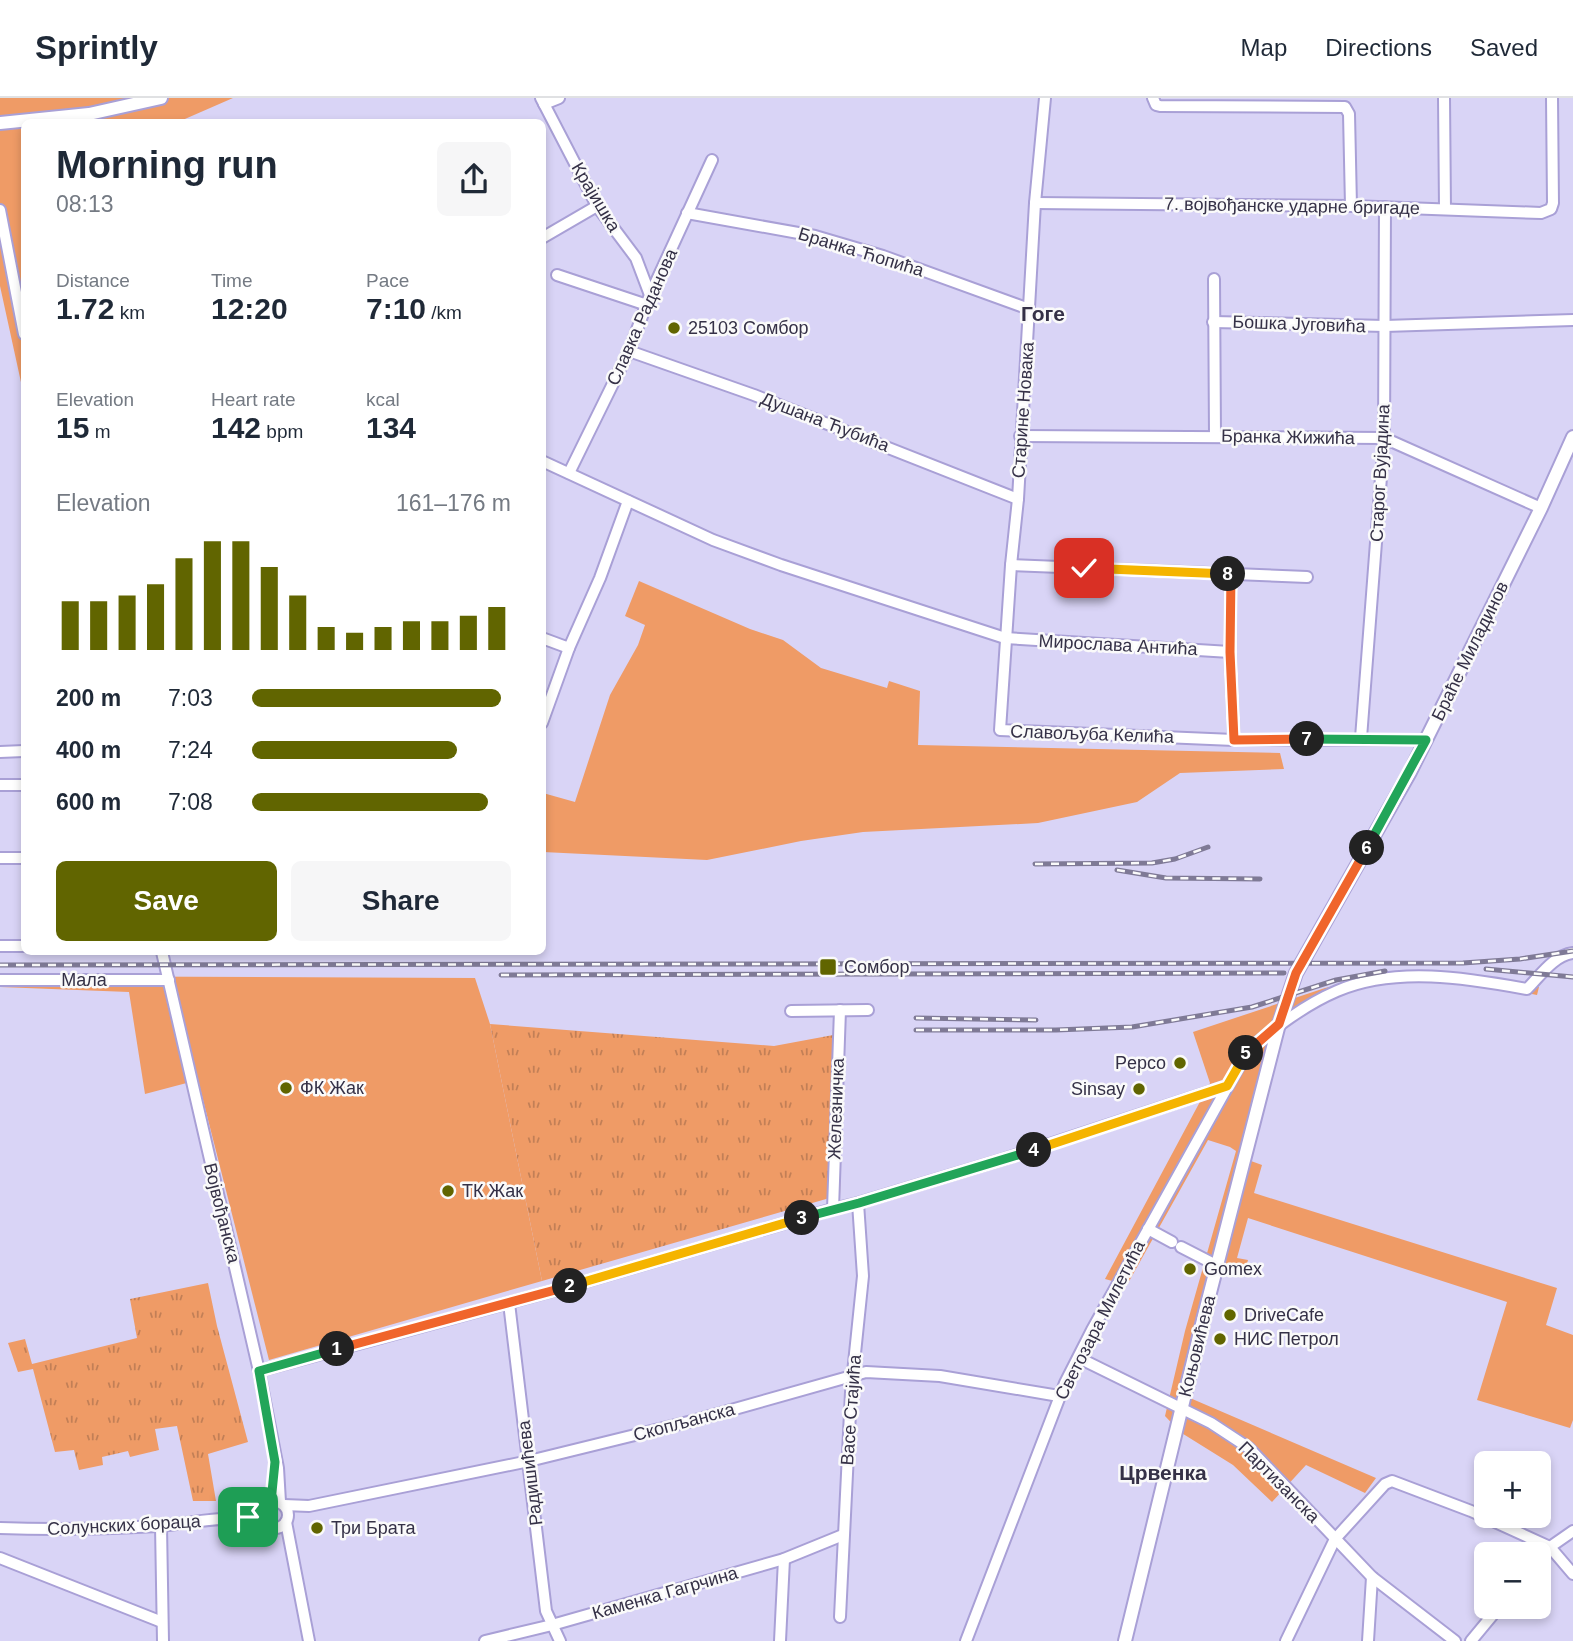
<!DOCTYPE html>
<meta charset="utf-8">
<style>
body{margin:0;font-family:Arial,sans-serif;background:#f6f6f7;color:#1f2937;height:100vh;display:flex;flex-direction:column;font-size:26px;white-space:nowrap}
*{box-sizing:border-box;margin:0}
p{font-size:23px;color:#747a83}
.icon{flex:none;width:38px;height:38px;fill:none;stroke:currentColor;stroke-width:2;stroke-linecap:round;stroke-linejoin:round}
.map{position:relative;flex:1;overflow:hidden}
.panel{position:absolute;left:21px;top:21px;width:525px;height:836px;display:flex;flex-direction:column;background:#fff;border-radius:10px;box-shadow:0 4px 10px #0003}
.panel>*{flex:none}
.tools{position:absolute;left:1474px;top:1353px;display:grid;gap:14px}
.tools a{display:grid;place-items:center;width:77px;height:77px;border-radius:10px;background:#fff;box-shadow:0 4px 10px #0003;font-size:35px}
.pin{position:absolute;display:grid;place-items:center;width:60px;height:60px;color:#fff;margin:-30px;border-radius:14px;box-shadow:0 4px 10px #0006}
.km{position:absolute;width:35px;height:35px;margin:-18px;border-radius:50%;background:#222;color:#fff;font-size:19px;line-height:35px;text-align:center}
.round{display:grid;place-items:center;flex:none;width:74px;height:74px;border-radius:10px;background:#f6f6f7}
.head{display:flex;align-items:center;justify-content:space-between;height:119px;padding:0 35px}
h1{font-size:38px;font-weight:800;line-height:52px}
.metrics{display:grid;grid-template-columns:repeat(3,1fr);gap:10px;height:119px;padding:7px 35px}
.metrics div{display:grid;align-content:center}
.metrics b{font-size:30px;font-weight:800}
.metrics small{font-size:19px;font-weight:400}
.metrics p{font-size:19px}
.chart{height:196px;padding:14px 35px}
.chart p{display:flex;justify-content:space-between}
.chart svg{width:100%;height:126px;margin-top:7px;stroke:#616500;stroke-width:6}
.action{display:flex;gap:14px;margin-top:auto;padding:14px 35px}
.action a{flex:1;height:80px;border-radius:10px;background:#616500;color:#fff;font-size:28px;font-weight:800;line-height:80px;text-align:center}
.action a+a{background:#f6f6f7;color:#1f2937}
ul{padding:0 35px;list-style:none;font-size:23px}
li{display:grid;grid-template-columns:112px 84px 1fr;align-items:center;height:52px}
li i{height:18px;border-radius:9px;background:#616500}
header{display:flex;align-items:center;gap:42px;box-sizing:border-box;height:98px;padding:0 35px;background:#fff;border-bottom:2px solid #e0e1e3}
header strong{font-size:33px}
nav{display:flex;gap:38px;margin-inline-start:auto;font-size:24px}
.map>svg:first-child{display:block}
.green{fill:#ef9b66}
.park{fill:url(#park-tufts)}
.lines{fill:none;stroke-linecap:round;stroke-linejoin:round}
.minor-casing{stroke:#a9a0d6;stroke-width:14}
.major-casing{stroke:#a9a0d6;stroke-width:16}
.minor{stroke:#fff;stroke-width:10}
.major{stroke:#fff;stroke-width:12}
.rail-casing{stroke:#7f7a96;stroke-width:5}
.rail{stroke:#fafafa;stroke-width:2.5;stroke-dasharray:8;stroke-linecap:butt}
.split-1-casing{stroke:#fff;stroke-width:14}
.split-2-casing{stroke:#fff;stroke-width:14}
.split-3-casing{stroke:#fff;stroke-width:14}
.split-4-casing{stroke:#fff;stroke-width:14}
.split-5-casing{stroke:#fff;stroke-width:14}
.split-6-casing{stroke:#fff;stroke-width:14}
.split-7-casing{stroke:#fff;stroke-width:14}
.split-8-casing{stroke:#fff;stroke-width:14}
.split-9-casing{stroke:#fff;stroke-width:14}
.split-1{stroke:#22a559;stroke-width:9}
.split-2{stroke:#f0652b;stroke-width:9}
.split-3{stroke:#f5b400;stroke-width:9}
.split-4{stroke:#22a559;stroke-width:9}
.split-5{stroke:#f5b400;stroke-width:9}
.split-6{stroke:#f0652b;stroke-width:9}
.split-7{stroke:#22a559;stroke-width:9}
.split-8{stroke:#f0652b;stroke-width:9}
.split-9{stroke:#f5b400;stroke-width:9}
.poi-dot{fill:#616500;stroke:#fafafa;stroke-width:2.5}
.labels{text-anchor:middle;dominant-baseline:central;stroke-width:5;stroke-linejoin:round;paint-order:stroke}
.street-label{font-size:18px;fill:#353147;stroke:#fafafa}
.poi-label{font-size:18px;fill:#353147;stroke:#fafafa;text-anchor:start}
.quarter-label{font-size:21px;font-weight:bold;fill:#353147;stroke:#fafafa}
</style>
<header>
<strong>Sprintly</strong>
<nav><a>Map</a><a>Directions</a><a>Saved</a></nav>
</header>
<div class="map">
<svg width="1573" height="1543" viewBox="0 0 1573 1543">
<defs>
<pattern id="park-tufts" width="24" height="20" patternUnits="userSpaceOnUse" patternTransform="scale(1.75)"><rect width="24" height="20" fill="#ef9b66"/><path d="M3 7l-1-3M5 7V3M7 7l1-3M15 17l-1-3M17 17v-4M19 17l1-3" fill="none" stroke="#c27f56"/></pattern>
</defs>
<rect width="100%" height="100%" fill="#d9d4f6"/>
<!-- green -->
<g class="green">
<path d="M 0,0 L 233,0 L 178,24 L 24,24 L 24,298 L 0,188 Z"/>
<path d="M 639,483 L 750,531 L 783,542 L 821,570 L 887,590 L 889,583 L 920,593 L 918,647 L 1280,655 L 1284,671 L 1180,675 L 1137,704 L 1038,725 L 863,734 L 801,743 L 707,762 L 543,754 L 543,695 L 575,704 L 610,597 L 638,547 L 645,527 L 625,518 Z"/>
<path d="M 1468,877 L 1498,880 L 1539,889 L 1537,897 C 1481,886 1415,873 1359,891 C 1331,900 1306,916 1282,932 L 1251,1063 L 1262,1067 L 1254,1095 L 1557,1190 L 1546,1227 L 1573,1237 L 1573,1322 L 1570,1330 L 1477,1302 L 1507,1204 L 1248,1120 L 1237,1160 L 1248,1162 L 1244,1176 L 1221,1170 L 1190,1300 L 1376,1380 L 1365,1395 L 1306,1367 L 1272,1404 L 1233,1367 L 1180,1334 L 1165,1318 L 1185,1233 L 1236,1053 L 1230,1049 L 1208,1042 L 1127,1187 L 1105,1181 L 1210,985 L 1193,934 L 1325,890 L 1373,879 Z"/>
<path d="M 0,878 L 475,880 L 490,926 L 542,1183 L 269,1262 L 198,982 L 145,996 L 129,894 L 0,889 Z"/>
</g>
<!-- park -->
<g class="park">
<path d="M 490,926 L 774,948 L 844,935 L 840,1097 L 542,1183 Z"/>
<path d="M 208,1185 L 217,1228 L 248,1344 L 208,1356 L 216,1403 L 193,1403 L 177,1328 L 155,1331 L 159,1352 L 130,1359 L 128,1353 L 102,1359 L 103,1367 L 79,1372 L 74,1352 L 55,1354 L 33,1271 L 18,1274 L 8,1245 L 25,1241 L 32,1266 L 137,1240 L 130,1201 Z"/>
</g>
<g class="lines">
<defs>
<g id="minor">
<path d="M 541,0 L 597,108 L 636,160 L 650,197"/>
<path d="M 1045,0 L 1035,105 L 1018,401 L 1011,467 L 1000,632 L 1234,642 L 1426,642"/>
<path d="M 1153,0 L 1156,7 L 1160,8 L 1345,9 L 1349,16 L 1351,108"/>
<path d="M 1444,0 L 1445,111"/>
<path d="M 544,6 L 559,0"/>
<path d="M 1035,105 L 1351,108 L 1541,115 L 1551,111 L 1553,105 L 1552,0"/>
<path d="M 0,112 L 24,236"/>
<path d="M 687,115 L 815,138 L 883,158 L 1029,211"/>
<path d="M 542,140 L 597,108"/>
<path d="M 557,177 L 647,207"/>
<path d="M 1214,181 L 1215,338"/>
<path d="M 1213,224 L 1385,228 L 1573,222"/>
<path d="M 629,253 L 754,297 L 1018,401"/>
<path d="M 1020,338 L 1384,340 L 1541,410"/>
<path d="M 542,363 L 713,442 L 781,467 L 1005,540 L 1230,554"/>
<path d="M 569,375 L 629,253 L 650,197 L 712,62"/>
<path d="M 1011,467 L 1307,479"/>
<path d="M 1231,476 L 1230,554 L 1234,642"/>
<path d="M 542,540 L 569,550"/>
<path d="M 542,625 L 569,550 L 600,480 L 628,403"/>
<path d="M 1361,640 L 1384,340 L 1385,109"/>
<path d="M 0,654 L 24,653"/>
<path d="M 0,687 L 24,687"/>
<path d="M 0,760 L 24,760"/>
<path d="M 0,848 L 24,848"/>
<path d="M 162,854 L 259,1273 L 278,1370 L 280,1404"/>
<path d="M 0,882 L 169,882"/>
<path d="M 791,913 L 868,912"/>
<path d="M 833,1111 L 840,912"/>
<path d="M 1148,1131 L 1172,1144"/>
<path d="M 1181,1149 L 1218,1168"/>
<path d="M 509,1205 L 546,1513 L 560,1543"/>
<path d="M 1079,1260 L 1211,1325 L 1249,1350 L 1372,1479 L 1455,1543"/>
<path d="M 259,1273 L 574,1187 L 833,1111 L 858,1105 L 1004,1061 L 1227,988"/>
<circle cx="275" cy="1417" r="13"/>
<path d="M 284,1407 L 309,1408 L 529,1363 L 692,1323 L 866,1274 L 940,1278 L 1059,1298"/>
<path d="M 286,1424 L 309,1543"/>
<path d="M 161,1428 L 163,1543"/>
<path d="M 0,1430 C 53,1432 105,1431 158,1428 C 193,1426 231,1414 265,1425"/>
<path d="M 0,1460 L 162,1524"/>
<path d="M 1538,1463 L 1550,1449 L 1573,1433"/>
<path d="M 840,1519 L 851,1294 L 863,1178 L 858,1105"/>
<path d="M 485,1543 L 552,1527 L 784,1461 L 843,1437"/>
<path d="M 780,1543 L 784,1461"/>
<path d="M 966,1543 L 1065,1285 L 1092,1232 L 1248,952 C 1275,930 1304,907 1337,893 C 1395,868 1467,880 1527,891 C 1541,877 1553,858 1573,855"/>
<path d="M 1286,1543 L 1335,1441 L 1385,1386 L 1392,1383 L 1471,1413 L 1550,1449 L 1573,1476"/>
<path d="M 1368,1543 L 1372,1479"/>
<path d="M 1471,1543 L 1500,1508"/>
</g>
<g id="major">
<path d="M 0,25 L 89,16 L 161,0"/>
<path d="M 1125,1543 L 1204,1218 L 1279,926 L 1296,875 L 1410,674 L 1541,410 L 1573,339"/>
</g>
</defs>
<!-- minor casing -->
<use href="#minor" class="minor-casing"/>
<!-- major casing -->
<use href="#major" class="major-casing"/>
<!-- minor -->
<use href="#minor" class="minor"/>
<!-- major -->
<use href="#major" class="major"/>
<defs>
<g id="rail">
<path d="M 1035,766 L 1152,765 L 1175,761 L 1208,749"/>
<path d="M 1117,772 L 1166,780 L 1260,781"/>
<path d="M 0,867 L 1463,865 L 1520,861 L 1573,853"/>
<path d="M 1486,871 L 1573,879"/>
<path d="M 501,877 L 1284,875"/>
<path d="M 916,920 L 1036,922"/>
<path d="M 916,932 L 1056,932 L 1132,929 L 1252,909 L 1336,882 L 1385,873"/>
</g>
</defs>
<!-- rail casing -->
<use href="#rail" class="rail-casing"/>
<!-- rail -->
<use href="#rail" class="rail"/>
</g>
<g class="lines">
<defs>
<path id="split-1" d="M 248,1419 L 271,1404 L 275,1364 L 259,1273 L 337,1251"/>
<path id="split-2" d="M 337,1251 L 570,1188"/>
<path id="split-3" d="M 570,1188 L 802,1120"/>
<path id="split-4" d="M 802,1120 L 859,1105 L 1034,1052"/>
<path id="split-5" d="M 1034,1052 L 1227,988 L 1246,955"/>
<path id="split-6" d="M 1246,955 L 1279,926 L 1296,875 L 1367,750"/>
<path id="split-7" d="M 1307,641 L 1426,642 L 1367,750"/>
<path id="split-8" d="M 1228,476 L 1231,476 L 1230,554 L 1234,642 L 1307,641"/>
<path id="split-9" d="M 1084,470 L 1228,476"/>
</defs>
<!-- split-1 casing -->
<use href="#split-1" class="split-1-casing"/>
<!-- split-2 casing -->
<use href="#split-2" class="split-2-casing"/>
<!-- split-3 casing -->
<use href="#split-3" class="split-3-casing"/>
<!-- split-4 casing -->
<use href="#split-4" class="split-4-casing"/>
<!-- split-5 casing -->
<use href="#split-5" class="split-5-casing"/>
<!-- split-6 casing -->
<use href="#split-6" class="split-6-casing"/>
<!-- split-7 casing -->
<use href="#split-7" class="split-7-casing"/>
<!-- split-8 casing -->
<use href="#split-8" class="split-8-casing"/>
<!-- split-9 casing -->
<use href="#split-9" class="split-9-casing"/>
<!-- split-1 -->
<use href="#split-1" class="split-1"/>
<!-- split-2 -->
<use href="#split-2" class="split-2"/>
<!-- split-3 -->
<use href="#split-3" class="split-3"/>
<!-- split-4 -->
<use href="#split-4" class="split-4"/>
<!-- split-5 -->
<use href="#split-5" class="split-5"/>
<!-- split-6 -->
<use href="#split-6" class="split-6"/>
<!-- split-7 -->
<use href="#split-7" class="split-7"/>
<!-- split-8 -->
<use href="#split-8" class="split-8"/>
<!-- split-9 -->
<use href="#split-9" class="split-9"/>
</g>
<!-- markers -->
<g class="poi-dot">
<circle cx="674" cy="230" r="7"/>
<rect x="819" y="860" width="18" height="18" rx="3.5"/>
<circle cx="1180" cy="965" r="7"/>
<circle cx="286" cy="990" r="7"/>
<circle cx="1139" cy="991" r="7"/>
<circle cx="448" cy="1093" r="7"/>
<circle cx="1190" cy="1171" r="7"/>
<circle cx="1230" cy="1217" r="7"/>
<circle cx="1220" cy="1241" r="7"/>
<circle cx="317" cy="1430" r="7"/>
</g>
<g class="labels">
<!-- street labels -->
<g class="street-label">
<text transform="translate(596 99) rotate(59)">Крајишка</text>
<text transform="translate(1292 108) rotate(1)">7. војвођанске ударне бригаде</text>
<text transform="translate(861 154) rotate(17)">Бранка Ћопића</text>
<text transform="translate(642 219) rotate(-66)">Славка Раданова</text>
<text transform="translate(1299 226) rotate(2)">Бошка Југовића</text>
<text transform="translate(1023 312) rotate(-86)">Старине Новака</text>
<text transform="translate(825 324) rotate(21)">Душана Ћубића</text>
<text transform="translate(1288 339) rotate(1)">Бранка Жижића</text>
<text transform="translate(1380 375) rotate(-87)">Старог Вујадина</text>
<text transform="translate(1118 547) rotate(3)">Мирослава Антића</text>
<text transform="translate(1470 553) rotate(-64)">Браће Миладинов</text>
<text transform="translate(1092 636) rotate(2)">Славољуба Келића</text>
<text x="84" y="882">Мала</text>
<text transform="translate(836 1011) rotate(-88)">Железничка</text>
<text transform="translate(222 1115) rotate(76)">Војвођанска</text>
<text transform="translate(1100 1222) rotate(-63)">Светозара Милетића</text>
<text transform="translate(1197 1248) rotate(-76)">Коњовићева</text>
<text transform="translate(851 1312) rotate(-86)">Васе Стајића</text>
<text transform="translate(684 1324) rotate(-15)">Скопљанска</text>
<text transform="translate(530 1375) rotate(-97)">Радишићева</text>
<text transform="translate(1279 1384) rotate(45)">Партизанска</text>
<text transform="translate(124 1427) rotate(-3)">Солунских бораца</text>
<text transform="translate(665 1495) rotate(-16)">Каменка Гагрчина</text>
</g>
<!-- poi labels -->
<g class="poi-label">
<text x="688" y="230">25103 Сомбор</text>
<text x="844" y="869">Сомбор</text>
<text x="1166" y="965" text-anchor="end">Pepco</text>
<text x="300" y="990">ФК Жак</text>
<text x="1125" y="991" text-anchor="end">Sinsay</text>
<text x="462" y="1093">ТК Жак</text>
<text x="1204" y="1171">Gomex</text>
<text x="1244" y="1217">DriveCafe</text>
<text x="1234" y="1241">НИС Петрол</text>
<text x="331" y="1430">Три Брата</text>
</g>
<!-- quarter labels -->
<g class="quarter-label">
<text x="1043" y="215">Гоге</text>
<text x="1163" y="1374">Црвенка</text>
</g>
</g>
</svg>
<div class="tools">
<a>+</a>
<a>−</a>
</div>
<div class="pin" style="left:248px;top:1419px;background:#1e9e55"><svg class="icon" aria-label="arrive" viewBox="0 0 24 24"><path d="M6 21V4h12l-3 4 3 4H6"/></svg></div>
<div class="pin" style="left:1084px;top:470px;background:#d93025"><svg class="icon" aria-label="check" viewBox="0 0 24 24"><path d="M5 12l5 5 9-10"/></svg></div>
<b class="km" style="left:337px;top:1251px">1</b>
<b class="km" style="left:570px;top:1188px">2</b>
<b class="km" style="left:802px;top:1120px">3</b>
<b class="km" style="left:1034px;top:1052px">4</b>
<b class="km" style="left:1246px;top:955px">5</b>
<b class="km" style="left:1367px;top:750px">6</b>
<b class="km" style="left:1307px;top:641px">7</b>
<b class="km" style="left:1228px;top:476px">8</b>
<section class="panel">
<div class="head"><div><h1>Morning run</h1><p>08:13</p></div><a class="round"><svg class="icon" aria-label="share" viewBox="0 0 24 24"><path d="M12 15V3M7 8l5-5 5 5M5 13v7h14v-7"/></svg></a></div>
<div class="metrics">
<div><p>Distance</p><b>1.72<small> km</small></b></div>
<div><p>Time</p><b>12:20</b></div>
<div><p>Pace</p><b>7:10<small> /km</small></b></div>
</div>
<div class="metrics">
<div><p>Elevation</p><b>15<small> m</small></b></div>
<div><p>Heart rate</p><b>142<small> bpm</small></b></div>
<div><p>kcal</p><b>134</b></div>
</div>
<div class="chart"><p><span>Elevation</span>161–176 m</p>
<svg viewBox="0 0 160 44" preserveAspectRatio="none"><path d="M5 44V27M15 44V27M25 44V25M35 44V21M45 44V12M55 44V6M65 44V6M75 44V15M85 44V25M95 44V36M105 44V38M115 44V36M125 44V34M135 44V34M145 44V32M155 44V29"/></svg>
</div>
<ul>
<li><b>200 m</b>7:03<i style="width:96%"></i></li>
<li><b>400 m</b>7:24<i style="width:79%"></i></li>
<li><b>600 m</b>7:08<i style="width:91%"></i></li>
</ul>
<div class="action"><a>Save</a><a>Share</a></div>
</section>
</div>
